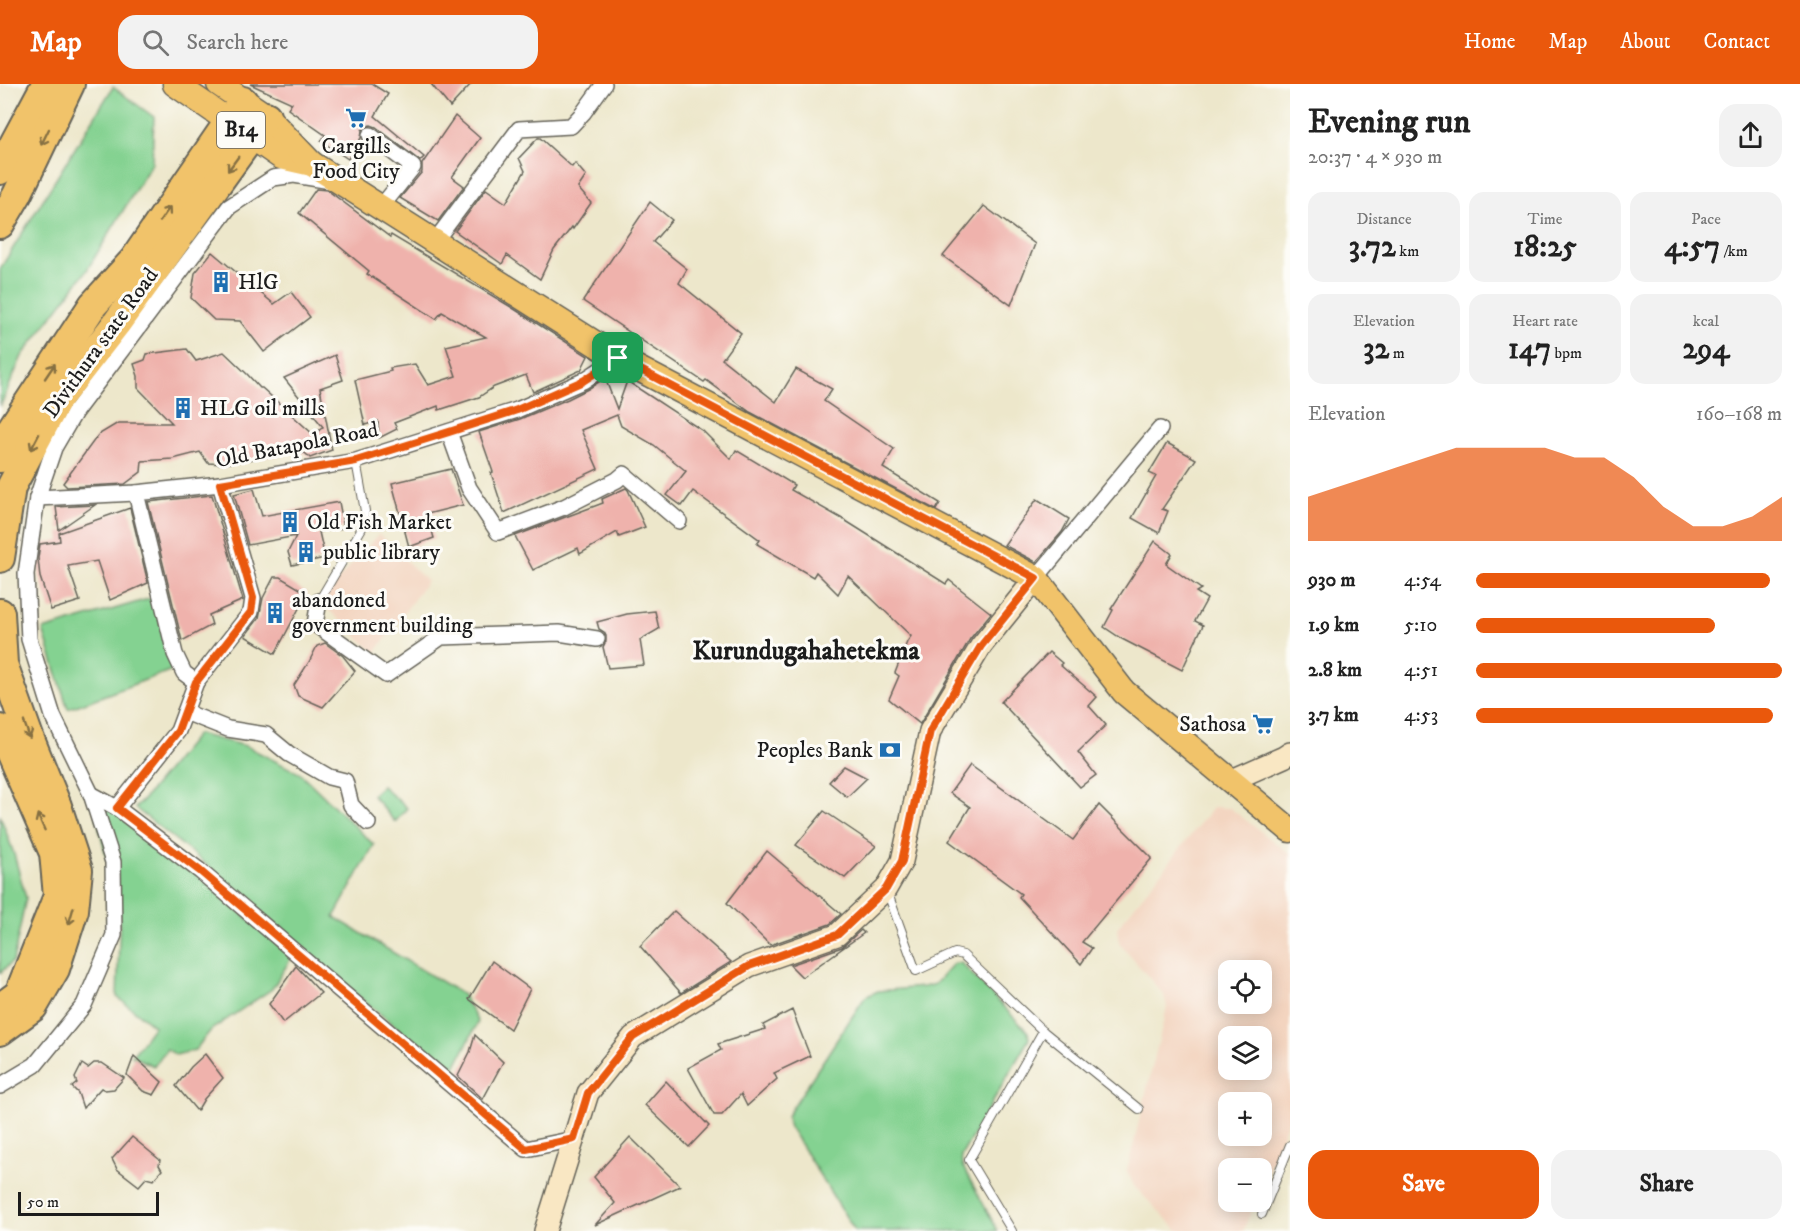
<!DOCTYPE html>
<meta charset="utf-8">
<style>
body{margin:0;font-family:"IM FELL DW Pica",serif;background:#f2f2f2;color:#222;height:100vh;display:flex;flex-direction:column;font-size:22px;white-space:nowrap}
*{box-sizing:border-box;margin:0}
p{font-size:20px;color:#767676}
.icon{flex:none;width:33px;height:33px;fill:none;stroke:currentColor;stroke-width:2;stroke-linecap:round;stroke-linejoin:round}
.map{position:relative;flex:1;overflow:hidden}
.panel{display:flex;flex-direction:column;background:#fff;width:510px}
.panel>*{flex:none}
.fabs{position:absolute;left:1218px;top:876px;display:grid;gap:12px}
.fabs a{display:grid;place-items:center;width:54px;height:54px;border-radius:12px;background:#fff;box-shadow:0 3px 15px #0003;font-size:30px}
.scale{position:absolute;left:18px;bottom:15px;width:141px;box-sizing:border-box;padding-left:6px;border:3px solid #1c1c1c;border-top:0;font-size:16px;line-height:21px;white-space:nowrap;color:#1c1c1c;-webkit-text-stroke:4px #fdfcf7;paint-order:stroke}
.pin{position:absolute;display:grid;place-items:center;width:51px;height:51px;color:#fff;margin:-26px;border-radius:12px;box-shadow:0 3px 9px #0006}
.round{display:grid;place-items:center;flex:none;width:63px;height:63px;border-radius:18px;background:#f2f2f2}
.summary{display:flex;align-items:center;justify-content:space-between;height:102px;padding:0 18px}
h1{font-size:33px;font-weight:700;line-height:45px}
.metrics{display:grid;grid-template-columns:repeat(3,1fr);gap:9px;height:102px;padding:6px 18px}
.metrics div{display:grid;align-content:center;border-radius:15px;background:#f2f2f2;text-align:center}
.metrics b{font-size:30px;font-weight:700}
.metrics small{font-size:16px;font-weight:400}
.metrics p{font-size:16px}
.chart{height:168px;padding:12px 18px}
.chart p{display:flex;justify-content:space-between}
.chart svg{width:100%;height:108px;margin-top:6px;fill:#ea580c;opacity:.7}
.action{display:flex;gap:12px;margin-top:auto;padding:12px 18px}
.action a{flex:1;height:69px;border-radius:18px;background:#ea580c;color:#fff;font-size:24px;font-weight:700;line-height:69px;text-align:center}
.action a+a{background:#f2f2f2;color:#222}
ul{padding:0 18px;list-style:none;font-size:20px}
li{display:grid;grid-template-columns:96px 72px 1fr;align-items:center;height:45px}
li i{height:15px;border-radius:8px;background:#ea580c}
header{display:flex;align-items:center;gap:36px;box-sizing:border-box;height:84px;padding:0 30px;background:#ea580c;color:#fff}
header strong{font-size:28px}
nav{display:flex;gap:33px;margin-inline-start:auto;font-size:21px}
.search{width:420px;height:54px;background:#f2f2f2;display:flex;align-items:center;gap:15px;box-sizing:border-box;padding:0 21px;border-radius:18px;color:#767676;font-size:22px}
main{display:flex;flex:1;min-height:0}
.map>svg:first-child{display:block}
.built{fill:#f3d4bf;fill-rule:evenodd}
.green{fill:#84d291;stroke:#507756;stroke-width:1.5}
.building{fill:#efb2ac}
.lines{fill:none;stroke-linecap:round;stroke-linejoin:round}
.lane-casing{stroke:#656359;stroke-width:10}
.street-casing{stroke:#656359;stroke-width:18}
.secondary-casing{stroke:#656359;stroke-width:24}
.primary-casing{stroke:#656359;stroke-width:27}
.highway-casing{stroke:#656359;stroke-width:32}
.lane{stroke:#fff;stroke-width:8}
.street{stroke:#fff;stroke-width:15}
.secondary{stroke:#f9e7c3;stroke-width:21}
.primary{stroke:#f1c36a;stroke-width:24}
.highway{stroke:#f1c36a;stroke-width:28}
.oneway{stroke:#867043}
.route-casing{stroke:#fff;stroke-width:12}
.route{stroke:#ea580c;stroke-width:8}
.labels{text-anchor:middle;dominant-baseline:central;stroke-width:6;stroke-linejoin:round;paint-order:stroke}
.shield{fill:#fdfcf7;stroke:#605f5e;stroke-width:1.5}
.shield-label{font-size:21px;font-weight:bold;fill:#1c1c1c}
.poi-label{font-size:22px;fill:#1c1c1c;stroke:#fdfcf7;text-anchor:start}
.street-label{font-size:22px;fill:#1c1c1c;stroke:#fdfcf7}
.quarter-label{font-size:26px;font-weight:bold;fill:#1c1c1c;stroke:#fdfcf7}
</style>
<header>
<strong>Map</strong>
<div class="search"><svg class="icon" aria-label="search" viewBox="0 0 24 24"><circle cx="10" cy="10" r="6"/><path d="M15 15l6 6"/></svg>Search here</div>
<nav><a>Home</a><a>Map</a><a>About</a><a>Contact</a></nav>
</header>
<main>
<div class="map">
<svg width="1290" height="1147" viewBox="0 0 1290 1147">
<rect width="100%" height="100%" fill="#fdfcf7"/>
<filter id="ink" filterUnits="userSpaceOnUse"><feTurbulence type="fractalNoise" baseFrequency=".0167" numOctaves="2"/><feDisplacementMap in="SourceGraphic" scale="12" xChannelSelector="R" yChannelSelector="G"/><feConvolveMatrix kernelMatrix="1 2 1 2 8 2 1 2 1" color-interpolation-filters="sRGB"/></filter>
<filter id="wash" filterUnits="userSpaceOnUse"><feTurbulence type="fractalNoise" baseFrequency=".008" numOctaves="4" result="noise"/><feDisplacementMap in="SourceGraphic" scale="24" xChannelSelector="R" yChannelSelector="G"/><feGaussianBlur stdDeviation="1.35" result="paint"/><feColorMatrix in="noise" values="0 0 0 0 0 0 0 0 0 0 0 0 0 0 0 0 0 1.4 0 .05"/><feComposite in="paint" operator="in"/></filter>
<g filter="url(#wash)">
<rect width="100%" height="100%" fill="#ede7cb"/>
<!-- built -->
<g class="built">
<path d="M 379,450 L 427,497 L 375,569 L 319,517 Z"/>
<path d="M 1213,723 L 1230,724 L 1290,770 L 1290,1032 L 1262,1101 L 1262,1084 L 1228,1084 L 1228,1118 L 1255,1118 L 1243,1147 L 1178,1147 L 1134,1102 L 1127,1087 L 1167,923 L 1164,911 L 1119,859 L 1117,844 ZM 1228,886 L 1262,886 L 1262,920 L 1228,920 ZM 1228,952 L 1262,952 L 1262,986 L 1228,986 ZM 1228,1018 L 1262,1018 L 1262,1052 L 1228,1052 Z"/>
</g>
<!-- green -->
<g class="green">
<path d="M 113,3 L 154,33 L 152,79 L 87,186 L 22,272 L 0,323 L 0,185 Z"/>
<path d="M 155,513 L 172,586 L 68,625 L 43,546 Z"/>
<path d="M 197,650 L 246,662 L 301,690 L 374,761 L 334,833 L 462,910 L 478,938 L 453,987 L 446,986 L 394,941 L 328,888 L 201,776 L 135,724 L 144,715 Z"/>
<path d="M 382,702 L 407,724 L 395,738 L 372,711 Z"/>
<path d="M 91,710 L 139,740 L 292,873 L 272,905 L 211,946 L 195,966 L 176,971 L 167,965 L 154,982 L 132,972 L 154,942 L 117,913 L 120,829 Z"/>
<path d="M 0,731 L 14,770 L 26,814 L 13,877 L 0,889 Z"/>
<path d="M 954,879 L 961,879 L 1028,948 L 1029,955 L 961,1072 L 962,1081 L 998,1147 L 855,1147 L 790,1044 L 787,1032 L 865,913 L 878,907 L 923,903 L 935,900 Z"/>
</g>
<g id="blocks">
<!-- building -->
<g class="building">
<path d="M 250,0 L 372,0 L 388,10 L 375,32 L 424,73 L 420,77 L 376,43 L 371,41 L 366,42 L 362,46 L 361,54 L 348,75 L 321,57 L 325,51 L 288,25 L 292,19 Z"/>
<path d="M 431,0 L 471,0 L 450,23 Z"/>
<path d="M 455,32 L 480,54 L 452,93 L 464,102 L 438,137 L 400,114 L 422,88 L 422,80 Z"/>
<path d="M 538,54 L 540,54 L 572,83 L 575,79 L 586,92 L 578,104 L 591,119 L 573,145 L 572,143 L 554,166 L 540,195 L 507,171 L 502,180 L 455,147 L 486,105 L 506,119 L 525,87 L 519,74 Z"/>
<path d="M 316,105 L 327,106 L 390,153 L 391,151 L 511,223 L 588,272 L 581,286 L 533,308 L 526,291 L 494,303 L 479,313 L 439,326 L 438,322 L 394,339 L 397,345 L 379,354 L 378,337 L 365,341 L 355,296 L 391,287 L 390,284 L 415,280 L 428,301 L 456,292 L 446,262 L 486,253 L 442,228 L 436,235 L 367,190 L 369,187 L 299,129 Z"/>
<path d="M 650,118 L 672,136 L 653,158 L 687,185 L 679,199 L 741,249 L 722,275 L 776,318 L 796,285 L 832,305 L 824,317 L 894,365 L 883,384 L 940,419 L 936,426 L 750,328 L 706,296 L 704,298 L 583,217 Z"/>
<path d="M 984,122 L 1035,160 L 1011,221 L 943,172 Z"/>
<path d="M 212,168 L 274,220 L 291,208 L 310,233 L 264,268 L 240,237 L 214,236 L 191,214 L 195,189 Z"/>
<path d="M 187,265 L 196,277 L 224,268 L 247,290 L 260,304 L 262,304 L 314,351 L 323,343 L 284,294 L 335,271 L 343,296 L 320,304 L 332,366 L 310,374 L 305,369 L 289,369 L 224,380 L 208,379 L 200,368 L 173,375 L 142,377 L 141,388 L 125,400 L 67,403 L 63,399 L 98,351 L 118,339 L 172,339 L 138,304 L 138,292 L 134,280 L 145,276 L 147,270 Z"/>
<path d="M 605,294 L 617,325 L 627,297 L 703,347 L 731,375 L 736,366 L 794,401 L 791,406 L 846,437 L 946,500 L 949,496 L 991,529 L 970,555 L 920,640 L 889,615 L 899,592 L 895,589 L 907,558 L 911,552 L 848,492 L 838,510 L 816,488 L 813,493 L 757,460 L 760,456 L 693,407 L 682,422 L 667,411 L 686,387 L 654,361 L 621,342 L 617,331 L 581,346 L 598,385 L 504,429 L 491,389 L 493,388 L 479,348 L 520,335 L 568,315 L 588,305 Z"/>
<path d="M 1167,359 L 1196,375 L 1162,425 L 1168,427 L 1159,449 L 1132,434 L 1156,392 L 1149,389 Z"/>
<path d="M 451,385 L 463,421 L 427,430 L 434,454 L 409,463 L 392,399 Z"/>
<path d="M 626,404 L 628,406 L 645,443 L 619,453 L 617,448 L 580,470 L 578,464 L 533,486 L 515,452 L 603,419 L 602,415 Z"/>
<path d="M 254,405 L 262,432 L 339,418 L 344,444 L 319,448 L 325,474 L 292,481 L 288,468 L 296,452 L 248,461 L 234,410 Z"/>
<path d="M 212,411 L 243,516 L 209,531 L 212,541 L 182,557 L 148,418 Z"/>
<path d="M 1037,415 L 1069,435 L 1062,448 L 1036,478 L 1004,461 Z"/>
<path d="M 95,421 L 59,446 L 56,423 Z"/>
<path d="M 130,424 L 148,499 L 110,516 L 97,477 L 68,482 L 80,517 L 51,526 L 40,493 L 38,474 L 40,460 L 60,457 L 59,449 Z"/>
<path d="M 1155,457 L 1172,470 L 1166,480 L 1201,505 L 1196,508 L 1207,515 L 1195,537 L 1203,541 L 1182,586 L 1122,555 L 1104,543 L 1113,526 L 1111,525 Z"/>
<path d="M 274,493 L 280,493 L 307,509 L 275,570 L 245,552 L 259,534 L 263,514 Z"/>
<path d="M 655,527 L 659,545 L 640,556 L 644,581 L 608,584 L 603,563 L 606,557 L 606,552 L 604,548 L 599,545 L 597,538 L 627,530 Z"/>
<path d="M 325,559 L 343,572 L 355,587 L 323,623 L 298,612 L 294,601 L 309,578 L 317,562 Z"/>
<path d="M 1049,568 L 1062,579 L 1060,581 L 1097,613 L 1089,622 L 1106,641 L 1078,668 L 1096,691 L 1080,703 L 1001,618 Z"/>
<path d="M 970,681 L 1073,756 L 1099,721 L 1152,774 L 1082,858 L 1092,864 L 1081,880 L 1019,813 L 1021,810 L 949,757 L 970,723 L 950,709 Z"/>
<path d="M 844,682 L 867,694 L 847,713 L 829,698 Z"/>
<path d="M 824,727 L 876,762 L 845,794 L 796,761 Z"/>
<path d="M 767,767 L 787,784 L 841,830 L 830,840 L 770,861 L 727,819 Z"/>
<path d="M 674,827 L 731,878 L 681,909 L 640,862 Z"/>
<path d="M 861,846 L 864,849 L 802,893 L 790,881 L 842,863 Z"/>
<path d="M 492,877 L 530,905 L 510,945 L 469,915 Z"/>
<path d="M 296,882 L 321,909 L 283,939 L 269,920 Z"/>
<path d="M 792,926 L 810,972 L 774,989 L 777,995 L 747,1022 L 741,1010 L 722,1031 L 714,1031 L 688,984 L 721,966 L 718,960 L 765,945 L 763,941 Z"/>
<path d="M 475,951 L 503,978 L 483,1015 L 458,992 L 470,968 Z"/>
<path d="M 205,970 L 223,994 L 204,1015 L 197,1027 L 176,1002 L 191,983 Z"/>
<path d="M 134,972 L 162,998 L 154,1011 L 143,1007 L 127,991 Z"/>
<path d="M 94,979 L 102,979 L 124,994 L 114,1005 L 105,1006 L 101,1004 L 83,1024 L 78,1009 L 72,1003 L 77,999 L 75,994 L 82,980 L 88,984 Z"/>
<path d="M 666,997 L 709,1042 L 689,1063 L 645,1021 Z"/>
<path d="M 132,1053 L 160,1076 L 159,1081 L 162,1086 L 153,1096 L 146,1094 L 139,1102 L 117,1085 L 112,1075 Z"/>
<path d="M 630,1053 L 680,1102 L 595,1141 L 615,1119 L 594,1093 Z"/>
</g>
</g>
</g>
<g filter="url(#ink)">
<use href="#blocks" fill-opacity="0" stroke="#656359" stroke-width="1.5"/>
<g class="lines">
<defs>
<g id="lane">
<path d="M 319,517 L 362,444 L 365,427 L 356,377"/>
<path d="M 887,807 L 916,887 L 955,869 L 963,871 L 1043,947 L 1139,1025"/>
<path d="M 1262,1130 L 1290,1061"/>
<path d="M 1012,1147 L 969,1076 L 1043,947"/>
</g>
<g id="street">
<path d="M 370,51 L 413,83 L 381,123"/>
<path d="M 435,157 L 519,45 L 571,42 L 583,29 L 604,0"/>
<path d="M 449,348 L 469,404 L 498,448 L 564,423 L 617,396 L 624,390 L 679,437"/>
<path d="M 136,409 L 175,570 L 184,589 L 196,598"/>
<path d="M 37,414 L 136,409 L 220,400 L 356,377 L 517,326 L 583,297 L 618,274"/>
<path d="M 1036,494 L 1160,345"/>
<path d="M 319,517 L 315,540 L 386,591 L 441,553 L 559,549 L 597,555"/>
<path d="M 185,628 L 228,645 L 266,651 L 289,670 L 329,693 L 345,697 L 351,721 L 368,739"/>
<path d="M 91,710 L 117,724 L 200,787 L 526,1065 L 574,1055"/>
<path d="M 117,724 L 178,647 L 196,598 L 251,528 L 253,514 L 220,400"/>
<path d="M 0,1002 L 35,981 L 84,921 L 114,851 L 113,778 L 91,710 L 53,632 L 29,555 L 26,490 L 37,414 L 54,364 L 75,328 L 229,123 L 273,94 L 294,91 L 331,97"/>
</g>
<g id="secondary">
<path d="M 1230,697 L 1284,673 L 1290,669"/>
<path d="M 545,1147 L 588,1009 L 633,953 L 749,882 L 837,851 L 886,805 L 902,777 L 930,647 L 981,562 L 1036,494"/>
</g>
<g id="primary">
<path d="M 175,0 L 281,73 L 312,80"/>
<path d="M 219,0 L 266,32 L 312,80 L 618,274 L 1036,494 L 1124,608 L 1290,746"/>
</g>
<g id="highway">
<path d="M 0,86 L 46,0"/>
<path d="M 0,140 L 17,111 L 70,0"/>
<path d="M 0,374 L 10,347 L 93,221 L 134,176 L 243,17"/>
<path d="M 0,474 L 11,403 L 57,316 L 116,240 L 266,32"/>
<path d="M 0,529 L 3,580 L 29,653 L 57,722 L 78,786 L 74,826 L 55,885 L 33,923 L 0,947"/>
<path d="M 0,645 L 54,769 L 58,812 L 19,910 L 0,924"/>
</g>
</defs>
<!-- lane casing -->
<use href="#lane" class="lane-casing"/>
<!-- street casing -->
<use href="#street" class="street-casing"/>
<!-- secondary casing -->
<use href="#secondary" class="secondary-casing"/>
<!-- primary casing -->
<use href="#primary" class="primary-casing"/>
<!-- highway casing -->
<use href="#highway" class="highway-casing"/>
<!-- lane -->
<use href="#lane" class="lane"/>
<!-- street -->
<use href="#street" class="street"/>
<!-- secondary -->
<use href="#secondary" class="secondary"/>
<!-- primary -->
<use href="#primary" class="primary"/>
<!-- highway -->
<use href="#highway" class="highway"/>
</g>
<!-- one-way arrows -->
<defs><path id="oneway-shaft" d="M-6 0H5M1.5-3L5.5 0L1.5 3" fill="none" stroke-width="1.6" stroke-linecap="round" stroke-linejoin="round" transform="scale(1.5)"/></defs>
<g class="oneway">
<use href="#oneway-shaft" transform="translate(45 53) rotate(116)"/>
<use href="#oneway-shaft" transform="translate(233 80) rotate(126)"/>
<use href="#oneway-shaft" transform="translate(165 130) rotate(-56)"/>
<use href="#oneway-shaft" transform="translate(50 287) rotate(-56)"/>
<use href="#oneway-shaft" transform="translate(35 358) rotate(118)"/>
<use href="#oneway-shaft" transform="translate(27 646) rotate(70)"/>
<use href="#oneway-shaft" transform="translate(41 738) rotate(-114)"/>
<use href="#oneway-shaft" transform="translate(71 832) rotate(106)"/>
</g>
</g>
<g class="lines" filter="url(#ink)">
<defs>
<path id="route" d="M 618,274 L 1036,494 L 981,562 L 930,647 L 902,777 L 886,805 L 837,851 L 749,882 L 633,953 L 588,1009 L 574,1055 L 526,1065 L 200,787 L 117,724 L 178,647 L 196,598 L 251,528 L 253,514 L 220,400 L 356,377 L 449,348 L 517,326 L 583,297 Z"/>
</defs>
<!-- route casing -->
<use href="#route" class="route-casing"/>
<!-- route -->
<use href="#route" class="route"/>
</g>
<!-- icons -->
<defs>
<symbol id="supermarket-bare" viewBox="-9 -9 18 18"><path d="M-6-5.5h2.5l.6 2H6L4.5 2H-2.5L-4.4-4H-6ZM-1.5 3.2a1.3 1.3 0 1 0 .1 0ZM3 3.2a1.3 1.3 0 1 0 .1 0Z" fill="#1f6fb2" stroke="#fdfcf7" stroke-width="2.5" paint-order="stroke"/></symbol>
<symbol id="building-bare" viewBox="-9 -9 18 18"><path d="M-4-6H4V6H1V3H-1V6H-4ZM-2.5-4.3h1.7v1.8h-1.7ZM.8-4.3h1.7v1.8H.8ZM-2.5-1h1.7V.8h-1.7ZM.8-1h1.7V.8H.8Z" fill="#1f6fb2" stroke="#fdfcf7" stroke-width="2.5" paint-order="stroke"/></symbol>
<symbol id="bank-bare" viewBox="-9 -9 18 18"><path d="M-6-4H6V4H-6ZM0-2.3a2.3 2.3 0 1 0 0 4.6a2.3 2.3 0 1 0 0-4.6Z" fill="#1f6fb2" stroke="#fdfcf7" stroke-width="2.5" paint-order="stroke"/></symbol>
</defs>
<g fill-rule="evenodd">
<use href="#supermarket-bare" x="341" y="19" width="30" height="30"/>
<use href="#building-bare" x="206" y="183" width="30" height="30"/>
<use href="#building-bare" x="168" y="309" width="30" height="30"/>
<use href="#building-bare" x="275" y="423" width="30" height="30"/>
<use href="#building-bare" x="291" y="453" width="30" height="30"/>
<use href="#building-bare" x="260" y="514" width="30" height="30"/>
<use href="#supermarket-bare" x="1248" y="625" width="30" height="30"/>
<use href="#bank-bare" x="875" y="651" width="30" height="30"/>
</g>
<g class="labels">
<!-- shield labels -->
<rect class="shield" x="217" y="28" width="48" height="36" rx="4.5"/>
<g class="shield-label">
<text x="241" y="46">B14</text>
</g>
<!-- poi labels -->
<g class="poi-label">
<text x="356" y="62" text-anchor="middle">Cargills<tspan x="356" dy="25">Food City</tspan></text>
<text x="238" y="198">HlG</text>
<text x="200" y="324">HLG oil mills</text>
<text x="307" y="438">Old Fish Market</text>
<text x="323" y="468">public library</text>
<text x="292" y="516">abandoned<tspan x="292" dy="25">government building</tspan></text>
<text x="1246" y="640" text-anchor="end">Sathosa</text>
<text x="873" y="666" text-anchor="end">Peoples Bank</text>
</g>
<!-- street labels -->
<g class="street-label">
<text transform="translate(101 259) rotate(-54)">Divithura state Road</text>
<text transform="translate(297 361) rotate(-11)">Old Batapola Road</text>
</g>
<!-- quarter labels -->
<g class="quarter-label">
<text x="806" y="567">Kurundugahahetekma</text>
</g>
</g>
</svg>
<div class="fabs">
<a><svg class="icon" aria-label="locate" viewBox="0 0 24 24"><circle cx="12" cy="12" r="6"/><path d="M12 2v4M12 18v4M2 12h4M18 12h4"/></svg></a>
<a><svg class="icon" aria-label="layers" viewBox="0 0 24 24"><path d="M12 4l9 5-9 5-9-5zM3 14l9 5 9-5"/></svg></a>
<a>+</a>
<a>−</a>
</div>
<div class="scale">50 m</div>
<div class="pin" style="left:618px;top:274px;background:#1e9e55"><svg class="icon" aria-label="arrive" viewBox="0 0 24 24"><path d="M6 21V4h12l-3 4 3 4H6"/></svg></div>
</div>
<section class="panel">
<div class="summary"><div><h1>Evening run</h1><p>20:37 · 4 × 930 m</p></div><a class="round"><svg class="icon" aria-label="share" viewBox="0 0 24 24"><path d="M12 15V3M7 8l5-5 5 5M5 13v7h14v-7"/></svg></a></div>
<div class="metrics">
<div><p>Distance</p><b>3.72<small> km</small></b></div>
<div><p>Time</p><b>18:25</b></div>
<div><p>Pace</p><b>4:57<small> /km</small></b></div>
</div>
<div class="metrics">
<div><p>Elevation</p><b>32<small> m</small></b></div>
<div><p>Heart rate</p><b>147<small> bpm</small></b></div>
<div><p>kcal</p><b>294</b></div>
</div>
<div class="chart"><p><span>Elevation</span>160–168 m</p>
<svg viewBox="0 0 160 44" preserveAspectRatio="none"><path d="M0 44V26L10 22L20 18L30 14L40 10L50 6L60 6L70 6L80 6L90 10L100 10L110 18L120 30L130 38L140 38L150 34L160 26V44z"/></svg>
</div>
<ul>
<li><b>930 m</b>4:54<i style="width:96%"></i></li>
<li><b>1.9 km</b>5:10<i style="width:78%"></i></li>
<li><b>2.8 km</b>4:51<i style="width:100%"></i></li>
<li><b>3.7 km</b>4:53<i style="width:97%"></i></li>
</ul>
<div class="action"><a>Save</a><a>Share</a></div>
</section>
</main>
